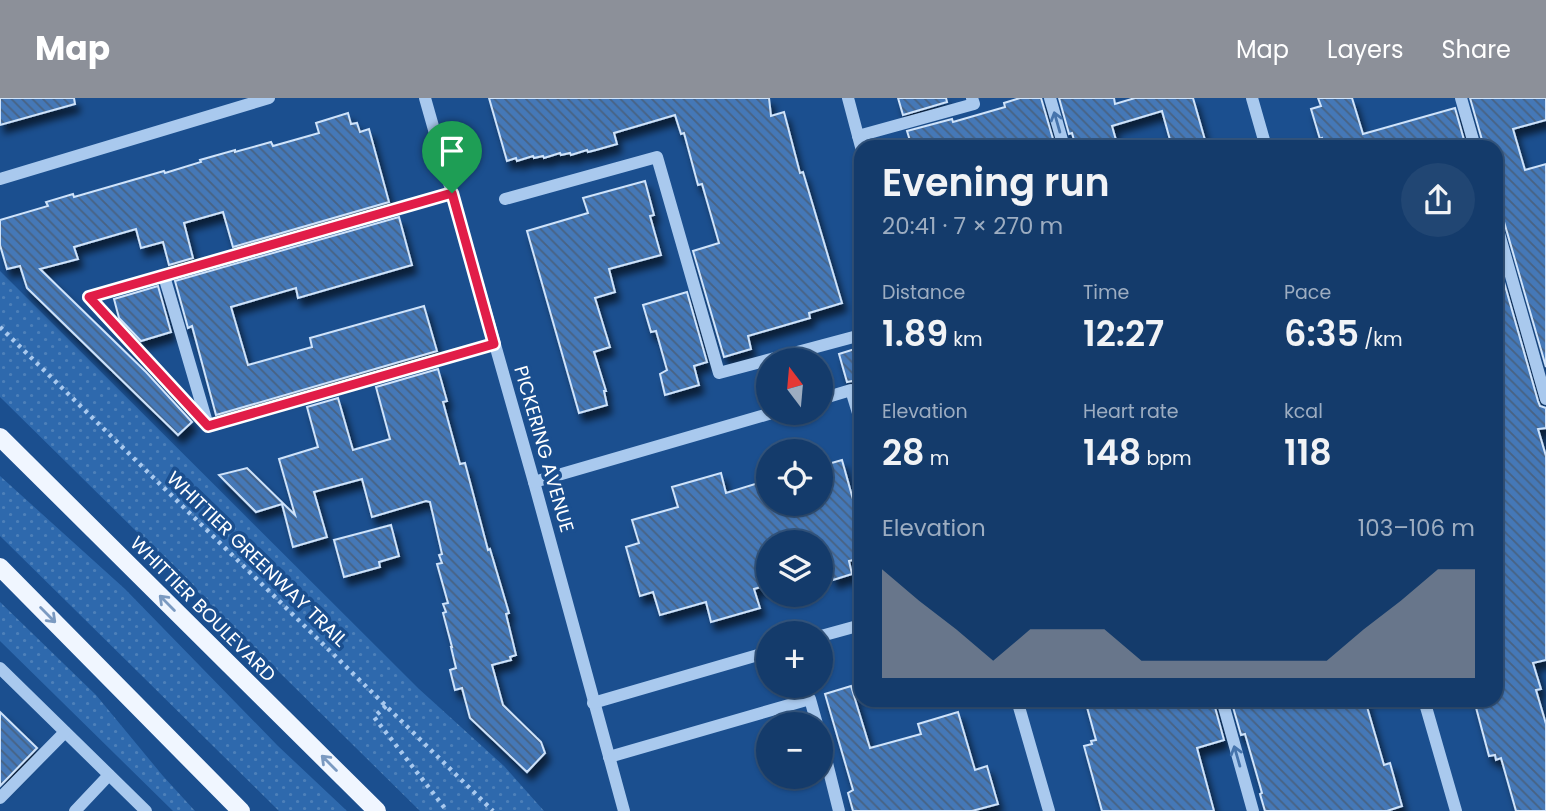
<!DOCTYPE html>
<meta charset="utf-8">
<style>
body{margin:0;font-family:Poppins,sans-serif;background:#214673;color:#f1f3f6;height:100vh;display:flex;flex-direction:column;font-size:26px;white-space:nowrap}
*{box-sizing:border-box;margin:0}
p{font-size:23px;color:#9dadc1}
.icon{flex:none;width:38px;height:38px;fill:none;stroke:currentColor;stroke-width:2;stroke-linecap:round;stroke-linejoin:round}
.map{position:relative;flex:1;overflow:hidden}
.details{position:absolute;left:854px;top:42px;width:649px;height:567px;display:flex;flex-direction:column;background:#143b6b;border-radius:21px;box-shadow:0 2px 5px #0004,0 0 0 2px #33557e}
.details>*{flex:none}
.needle{width:46px;rotate:344deg}
.buttons{position:absolute;left:756px;top:250px;display:grid;gap:14px}
.buttons a{display:grid;place-items:center;width:77px;height:77px;border-radius:50%;background:#143b6b;box-shadow:0 2px 5px #0004,0 0 0 2px #33557e;font-size:35px}
.pin{position:absolute;display:grid;place-items:center;width:60px;height:60px;color:#fff;margin:-72px -30px;border-radius:50% 50% 50% 0;rotate:-45deg;box-shadow:0 0 7px #0007}
.pin .icon{rotate:45deg}
.round{display:grid;place-items:center;flex:none;width:74px;height:74px;border-radius:37px;background:#214673}
.head{display:flex;align-items:center;justify-content:space-between;height:119px;padding:0 28px}
h1{font-size:38px;font-weight:600;line-height:52px}
.figures{display:grid;grid-template-columns:repeat(3,1fr);gap:10px;height:119px;padding:7px 28px}
.figures div{display:grid;align-content:center}
.figures b{font-size:35px;font-weight:600}
.figures small{font-size:19px;font-weight:400}
.figures p{font-size:19px}
.chart{height:196px;padding:14px 28px}
.chart p{display:flex;justify-content:space-between}
.chart svg{width:100%;height:126px;margin-top:7px;fill:#8c9099;opacity:.7}
header{display:flex;align-items:center;gap:42px;box-sizing:border-box;height:98px;padding:0 35px;background:#8c9099;color:#fff}
header strong{font-size:33px}
nav{display:flex;gap:38px;margin-inline-start:auto;font-size:24px}
.map>svg:first-child{display:block}
.grass{fill:url(#grass-dots)}
.building{fill:url(#building-back-hatch);stroke:#cfe3fa;stroke-width:2;filter:url(#shadow)}
.lines{fill:none;stroke-linecap:round;stroke-linejoin:round}
.path{stroke:#a9c9ee;stroke-width:4.5;stroke-dasharray:3.5 5;stroke-linecap:butt}
.minor{stroke:#a9c9ee;stroke-width:12}
.major{stroke:#f0f6ff;stroke-width:18}
.oneway{stroke:#4674ac}
.oneway2{stroke:#7b9ac1}
.route-casing{stroke:#fff;stroke-width:14}
.route{stroke:#e11d48;stroke-width:9}
.labels{text-anchor:middle;dominant-baseline:central;stroke-width:7;stroke-linejoin:round;paint-order:stroke}
.street-label{font-size:19px;fill:#fff;stroke:#1b4f8f}
</style>
<header>
<strong>Map</strong>
<nav><a>Map</a><a>Layers</a><a>Share</a></nav>
</header>
<div class="map">
<svg width="1546" height="713" viewBox="0 0 1546 713">
<defs>
<pattern id="grass-dots" width="8" height="8" patternUnits="userSpaceOnUse" patternTransform="scale(1.75)"><rect width="8" height="8" fill="#2e69ad"/><path d="M2 2h.1M6 6h.1" fill="none" stroke="#4d80b9" stroke-width="1.8" stroke-linecap="round"/></pattern>
<pattern id="building-back-hatch" width="6" height="6" patternUnits="userSpaceOnUse" patternTransform="scale(1.75)"><rect width="6" height="6" fill="#4478b7"/><path d="M-1 5l2 2M0 0l6 6M5-1l2 2" fill="none" stroke="#486282"/></pattern>
<filter id="shadow"><feDropShadow dx="4.5" dy="8" stdDeviation="3.5" flood-color="#0009"/></filter>
</defs>
<rect width="100%" height="100%" fill="#1b4f8f"/>
<!-- grass -->
<g class="grass">
<path d="M 0,173 L 419,591 L 504,668 L 544,713 L 420,713 L 0,299 Z"/>
<path d="M 0,378 L 125,491 L 278,648 L 347,713 L 279,713 L 0,438 Z"/>
<path d="M 0,504 L 96,597 L 163,678 L 195,713 L 173,713 L 0,543 Z"/>
</g>
<!-- building -->
<g class="building">
<path d="M 0,0 L 74,0 L 75,6 L 0,27 Z"/>
<path d="M 489,0 L 769,0 L 771,18 L 784,14 L 800,75 L 803,74 L 842,205 L 809,215 L 810,220 L 748,238 L 751,251 L 724,259 L 693,153 L 719,145 L 702,86 L 698,87 L 684,35 L 681,36 L 675,17 L 614,35 L 617,46 L 596,52 L 588,54 L 587,52 L 571,57 L 570,55 L 561,57 L 560,55 L 544,60 L 543,58 L 534,60 L 533,58 L 517,63 L 516,60 L 507,63 Z"/>
<path d="M 898,0 L 946,0 L 947,4 L 903,17 Z"/>
<path d="M 1020,0 L 1041,0 L 1053,41 L 1023,49 L 912,49 L 907,33 L 952,21 L 953,24 L 1005,9 L 1004,5 Z"/>
<path d="M 1059,0 L 1114,0 L 1115,6 L 1135,0 L 1193,0 L 1207,49 L 1172,49 L 1162,13 L 1112,28 L 1118,49 L 1076,49 L 1072,35 L 1069,36 Z"/>
<path d="M 1318,0 L 1352,0 L 1363,36 L 1455,10 L 1466,49 L 1325,49 L 1322,40 L 1320,41 L 1311,11 L 1321,8 Z"/>
<path d="M 1470,0 L 1546,0 L 1546,22 L 1513,31 L 1525,72 L 1546,66 L 1546,269 L 1496,96 L 1496,49 L 1484,49 Z"/>
<path d="M 348,15 L 351,26 L 357,25 L 360,34 L 369,31 L 389,104 L 233,149 L 223,114 L 184,125 L 193,160 L 169,167 L 163,144 L 141,150 L 136,131 L 74,149 L 78,161 L 40,171 L 146,274 L 192,324 L 178,337 L 27,190 L 20,168 L 7,171 L 0,147 L 0,122 L 48,108 L 46,104 L 73,96 L 74,99 L 164,73 L 165,75 L 201,64 L 200,62 L 235,52 L 235,54 L 271,44 L 273,48 L 319,35 L 316,25 Z"/>
<path d="M 645,83 L 654,117 L 650,118 L 661,157 L 609,171 L 615,194 L 595,200 L 610,249 L 594,254 L 606,293 L 604,293 L 607,307 L 579,315 L 527,133 L 588,115 L 583,100 Z"/>
<path d="M 399,119 L 412,167 L 298,200 L 296,190 L 231,209 L 248,267 L 312,249 L 310,240 L 424,208 L 437,253 L 216,317 L 192,228 L 188,230 L 175,183 Z"/>
<path d="M 1504,184 L 1538,303 L 1540,308 L 1546,310 L 1546,330 L 1538,331 L 1546,358 L 1546,562 L 1533,565 L 1541,591 L 1536,592 L 1546,626 L 1546,713 L 1516,713 L 1501,660 L 1496,662 L 1495,657 L 1489,658 L 1474,602 L 1496,602 L 1496,186 Z"/>
<path d="M 158,188 L 171,234 L 141,243 L 119,220 L 114,201 Z"/>
<path d="M 687,194 L 707,264 L 694,268 L 699,287 L 665,297 L 660,276 L 667,272 L 656,233 L 651,234 L 643,207 Z"/>
<path d="M 861,249 L 861,295 L 856,285 L 852,283 L 847,284 L 839,256 Z"/>
<path d="M 438,271 L 447,303 L 443,304 L 460,366 L 465,365 L 488,452 L 490,451 L 509,515 L 506,516 L 516,557 L 510,559 L 511,562 L 492,567 L 503,607 L 541,644 L 545,655 L 527,674 L 470,620 L 462,590 L 455,592 L 450,572 L 456,570 L 451,549 L 452,549 L 443,515 L 446,514 L 443,506 L 448,505 L 437,466 L 442,465 L 439,457 L 442,456 L 430,404 L 426,403 L 372,419 L 362,381 L 314,394 L 327,439 L 293,449 L 282,406 L 256,414 L 219,377 L 247,370 L 295,417 L 279,361 L 318,349 L 307,309 L 338,300 L 353,352 L 390,341 L 376,289 Z"/>
<path d="M 842,362 L 861,430 L 861,460 L 849,463 L 852,476 L 833,482 L 830,469 L 821,472 L 821,444 L 768,444 L 768,487 L 754,491 L 760,510 L 711,524 L 706,504 L 660,517 L 653,494 L 640,498 L 626,449 L 639,445 L 632,422 L 678,409 L 672,389 L 721,375 L 726,395 L 768,382 L 768,406 L 821,406 L 821,368 Z"/>
<path d="M 391,427 L 399,458 L 379,464 L 380,469 L 344,479 L 334,442 Z"/>
<path d="M 851,588 L 870,650 L 921,636 L 918,626 L 958,614 L 975,672 L 987,668 L 998,706 L 972,713 L 853,713 L 848,695 L 853,692 L 825,596 Z"/>
<path d="M 1085,602 L 1213,602 L 1224,642 L 1197,650 L 1214,713 L 1102,713 L 1084,648 L 1092,646 L 1091,643 L 1096,642 Z"/>
<path d="M 1231,602 L 1365,602 L 1384,667 L 1390,665 L 1402,708 L 1387,713 L 1265,713 L 1260,696 L 1262,695 L 1245,636 L 1241,637 Z"/>
<path d="M 0,614 L 37,650 L 0,688 Z"/>
</g>
<g class="lines">
<!-- path -->
<g class="path">
<path d="M 0,229 L 493,713"/>
<path d="M 386,608 L 374,619 L 447,713"/>
</g>
<!-- minor -->
<g class="minor">
<path d="M 425,0 L 534,384 L 624,713"/>
<path d="M 848,0 L 861,49"/>
<path d="M 1050,0 L 1064,49"/>
<path d="M 1252,0 L 1266,49"/>
<path d="M 1461,0 L 1475,49"/>
<path d="M 858,38 L 974,6 L 972,0"/>
<path d="M 0,81 L 269,0"/>
<path d="M 505,101 L 657,59 L 719,275 L 861,237"/>
<path d="M 1496,125 L 1546,301"/>
<path d="M 164,178 L 208,328 L 88,199 L 452,95"/>
<path d="M 821,301 L 851,292 L 861,325"/>
<path d="M 208,328 L 494,246"/>
<path d="M 534,384 L 772,315"/>
<path d="M 821,538 L 861,527"/>
<path d="M 0,570 L 146,713"/>
<path d="M 1017,602 L 1049,713"/>
<path d="M 1222,602 L 1253,713"/>
<path d="M 1424,602 L 1456,713"/>
<path d="M 593,605 L 768,554"/>
<path d="M 821,641 L 839,713"/>
<path d="M 609,659 L 810,601 L 817,626"/>
<path d="M 0,700 L 65,634"/>
<path d="M 75,713 L 109,677"/>
</g>
<!-- major -->
<g class="major">
<path d="M 0,339 L 377,713"/>
<path d="M 0,469 L 241,713"/>
</g>
</g>
<!-- one-way arrows -->
<defs><path id="oneway-shaft" d="M-6 0H5M1.5-3L5.5 0L1.5 3" fill="none" stroke-width="1.6" stroke-linecap="round" stroke-linejoin="round" transform="scale(1.75)"/></defs>
<g class="oneway">
<use href="#oneway-shaft" transform="translate(1057 24) rotate(-106)"/>
<use href="#oneway-shaft" transform="translate(1237 658) rotate(-106)"/>
</g>
<g class="oneway2">
<use href="#oneway-shaft" transform="translate(167 505) rotate(-135)"/>
<use href="#oneway-shaft" transform="translate(48 517) rotate(45)"/>
<use href="#oneway-shaft" transform="translate(329 665) rotate(-135)"/>
</g>
<g class="lines">
<defs>
<path id="route" d="M 452,95 L 494,246 L 208,328 L 89,199 Z"/>
</defs>
<!-- route casing -->
<use href="#route" class="route-casing"/>
<!-- route -->
<use href="#route" class="route"/>
</g>
<g class="labels">
<!-- street labels -->
<g class="street-label">
<text transform="translate(544 351) rotate(74)">PICKERING AVENUE</text>
<text transform="translate(257 461) rotate(44)">WHITTIER GREENWAY TRAIL</text>
<text transform="translate(203 511) rotate(45)">WHITTIER BOULEVARD</text>
</g>
</g>
</svg>
<div class="buttons">
<a><svg class="needle" viewBox="-14 -14 28 28"><path d="M0-13l5 13h-10z" fill="#e53935"/><path d="M0 13l5-13h-10z" fill="#9dadc1"/></svg></a>
<a><svg class="icon" aria-label="locate" viewBox="0 0 24 24"><circle cx="12" cy="12" r="6"/><path d="M12 2v4M12 18v4M2 12h4M18 12h4"/></svg></a>
<a><svg class="icon" aria-label="layers" viewBox="0 0 24 24"><path d="M12 4l9 5-9 5-9-5zM3 14l9 5 9-5"/></svg></a>
<a>+</a>
<a>−</a>
</div>
<div class="pin" style="left:452px;top:95px;background:#1e9e55"><svg class="icon" aria-label="arrive" viewBox="0 0 24 24"><path d="M6 21V4h12l-3 4 3 4H6"/></svg></div>
<section class="details">
<div class="head"><div><h1>Evening run</h1><p>20:41 · 7 × 270 m</p></div><a class="round"><svg class="icon" aria-label="share" viewBox="0 0 24 24"><path d="M12 15V3M7 8l5-5 5 5M5 13v7h14v-7"/></svg></a></div>
<div class="figures">
<div><p>Distance</p><b>1.89<small> km</small></b></div>
<div><p>Time</p><b>12:27</b></div>
<div><p>Pace</p><b>6:35<small> /km</small></b></div>
</div>
<div class="figures">
<div><p>Elevation</p><b>28<small> m</small></b></div>
<div><p>Heart rate</p><b>148<small> bpm</small></b></div>
<div><p>kcal</p><b>118</b></div>
</div>
<div class="chart"><p><span>Elevation</span>103–106 m</p>
<svg viewBox="0 0 160 44" preserveAspectRatio="none"><path d="M0 44V6L10 17L20 27L30 38L40 27L50 27L60 27L70 38L80 38L90 38L100 38L110 38L120 38L130 27L140 17L150 6L160 6V44z"/></svg>
</div>
</section>
</div>
